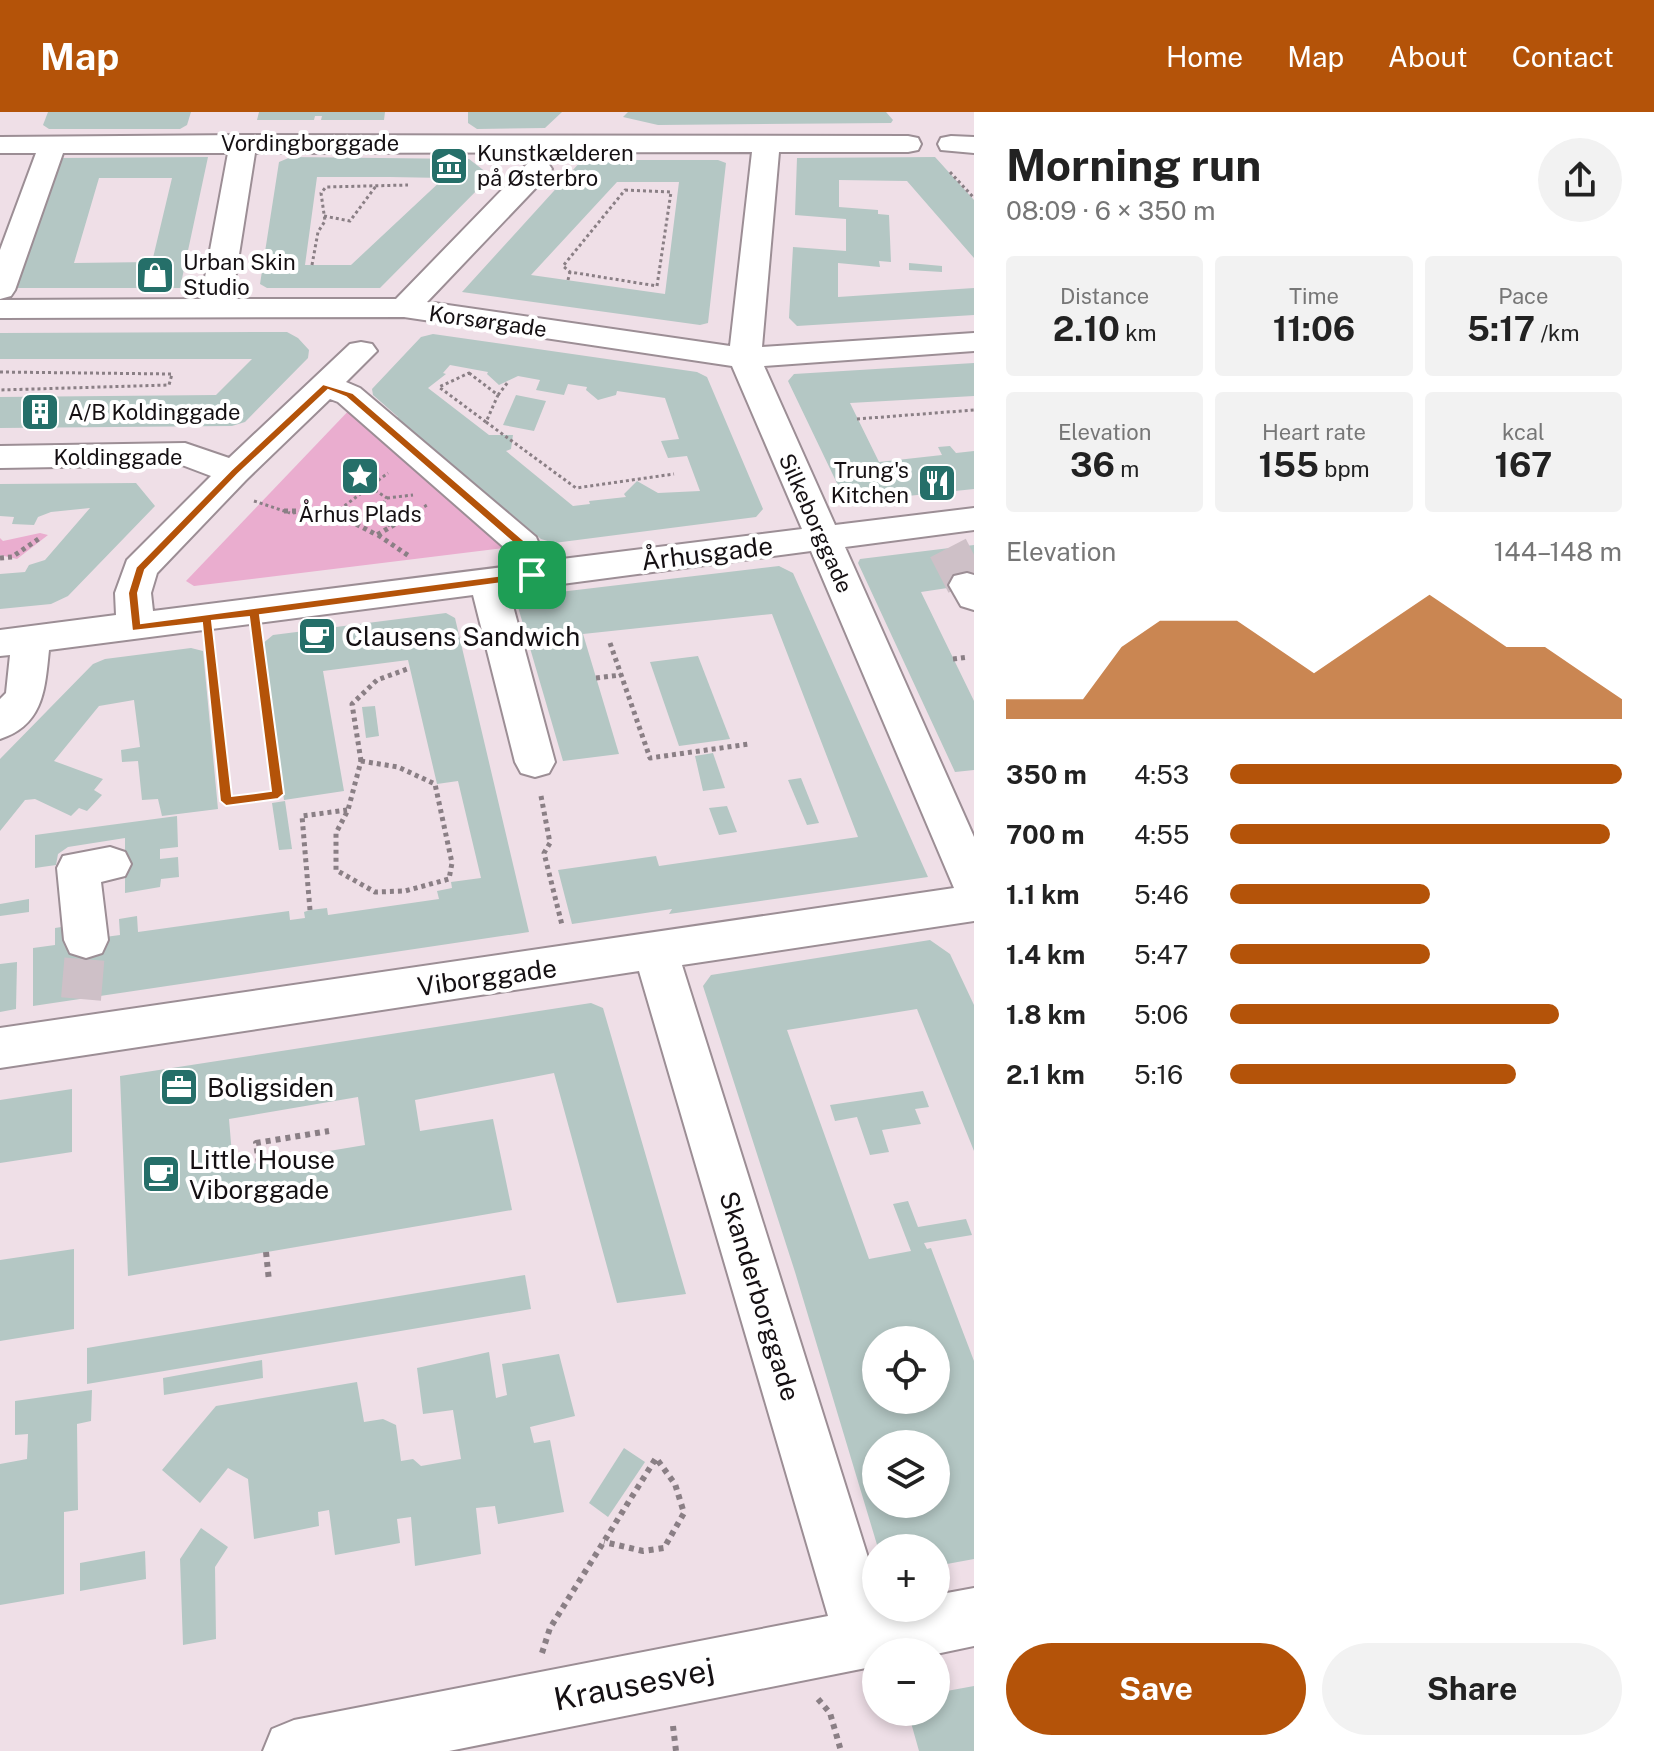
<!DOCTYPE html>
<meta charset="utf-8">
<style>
body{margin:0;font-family:"Public Sans",sans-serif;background:#f2f2f2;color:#222;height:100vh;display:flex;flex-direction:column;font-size:30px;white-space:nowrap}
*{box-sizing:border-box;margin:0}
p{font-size:26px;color:#767676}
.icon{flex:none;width:44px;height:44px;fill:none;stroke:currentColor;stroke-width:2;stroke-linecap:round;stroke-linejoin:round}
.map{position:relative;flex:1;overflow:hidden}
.details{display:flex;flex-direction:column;background:#fff;width:680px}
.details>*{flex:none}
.tools{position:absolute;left:862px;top:1214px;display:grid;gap:16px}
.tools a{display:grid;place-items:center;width:88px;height:88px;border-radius:50%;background:#fff;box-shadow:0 4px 12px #0003;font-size:40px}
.pin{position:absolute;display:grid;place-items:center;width:68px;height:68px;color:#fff;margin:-34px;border-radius:16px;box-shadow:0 4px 12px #0006}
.round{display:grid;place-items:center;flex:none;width:84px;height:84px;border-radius:42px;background:#f2f2f2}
.headline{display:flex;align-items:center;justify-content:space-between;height:136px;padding:0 32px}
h1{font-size:44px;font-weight:700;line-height:60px}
.metrics{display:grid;grid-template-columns:repeat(3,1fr);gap:12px;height:136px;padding:8px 32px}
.metrics div{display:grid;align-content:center;border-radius:8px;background:#f2f2f2;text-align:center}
.metrics b{font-size:34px;font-weight:700}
.metrics small{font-size:22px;font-weight:400}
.metrics p{font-size:22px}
.chart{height:224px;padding:16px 32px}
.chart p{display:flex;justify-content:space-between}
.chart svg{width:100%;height:144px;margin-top:8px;fill:#b45309;opacity:.7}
.primary-button{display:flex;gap:16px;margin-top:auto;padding:16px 32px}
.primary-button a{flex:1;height:92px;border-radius:48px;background:#b45309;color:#fff;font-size:32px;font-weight:700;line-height:92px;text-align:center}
.primary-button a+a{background:#f2f2f2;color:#222}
ul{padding:0 32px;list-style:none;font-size:26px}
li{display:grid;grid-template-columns:128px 96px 1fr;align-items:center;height:60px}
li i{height:20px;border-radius:10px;background:#b45309}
header{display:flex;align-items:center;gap:48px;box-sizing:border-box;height:112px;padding:0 40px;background:#b45309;color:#fff}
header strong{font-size:38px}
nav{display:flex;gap:44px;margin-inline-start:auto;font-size:28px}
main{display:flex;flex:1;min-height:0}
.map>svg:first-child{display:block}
.green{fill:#eaadcf}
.building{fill:#b4c7c4;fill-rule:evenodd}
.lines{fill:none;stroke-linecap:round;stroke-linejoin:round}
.minor-tunnel{stroke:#cec0c7;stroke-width:40;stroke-dasharray:40 20;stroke-linecap:butt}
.minor-casing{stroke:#9c8e95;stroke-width:4}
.path-far2{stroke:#8a7f85;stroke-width:3;stroke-dasharray:3 3;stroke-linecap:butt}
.path-far1{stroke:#8a7f85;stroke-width:5;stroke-dasharray:4 4;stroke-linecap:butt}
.path{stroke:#8a7f85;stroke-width:6;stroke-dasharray:5 5;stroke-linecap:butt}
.minor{fill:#fff;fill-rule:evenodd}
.route{fill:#b45309;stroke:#fff;stroke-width:2;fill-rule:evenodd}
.labels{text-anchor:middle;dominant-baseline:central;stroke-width:8;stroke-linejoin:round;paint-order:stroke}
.far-street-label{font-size:22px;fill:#151013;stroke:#fff}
.far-poi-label{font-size:22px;fill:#151013;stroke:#fff;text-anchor:start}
.street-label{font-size:26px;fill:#151013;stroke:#fff}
.poi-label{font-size:26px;fill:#151013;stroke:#fff;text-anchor:start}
.near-street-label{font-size:32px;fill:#151013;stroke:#fff}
</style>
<header>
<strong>Map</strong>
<nav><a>Home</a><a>Map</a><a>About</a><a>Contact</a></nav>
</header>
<main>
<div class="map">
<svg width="974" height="1639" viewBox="0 0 974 1639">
<rect width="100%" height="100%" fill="#efdfe7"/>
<!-- green -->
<g class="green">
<path d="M 354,293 L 513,435 L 194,474 L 186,469 Z"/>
<path d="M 40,421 L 48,423 L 17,447 L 0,443 L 0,426 L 3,429 Z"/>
</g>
<!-- building -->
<g class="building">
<path d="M 48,0 L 191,0 L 187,13 L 180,17 L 49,17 L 43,13 Z"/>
<path d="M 259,0 L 385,0 L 384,8 L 321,8 L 322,4 L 315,4 L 314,8 L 257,8 Z"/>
<path d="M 468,0 L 562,0 L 545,16 L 477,17 L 468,11 Z"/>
<path d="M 628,0 L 886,0 L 893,8 L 891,11 L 658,13 L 623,5 Z"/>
<path d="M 208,45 L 180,176 L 15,176 L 59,46 ZM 99,66 L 172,66 L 152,150 L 74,151 Z"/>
<path d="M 291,45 L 469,47 L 491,64 L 380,176 L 267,176 L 260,172 L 279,50 ZM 317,65 L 390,65 L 444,66 L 351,153 L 305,153 Z"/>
<path d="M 935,45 L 974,88 L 974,146 L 907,69 L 839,68 L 839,95 L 878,98 L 878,102 L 889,103 L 891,150 L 879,149 L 880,155 L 838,151 L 838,185 L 974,176 L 974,203 L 797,214 L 789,206 L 793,135 L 846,139 L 846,107 L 795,103 L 797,46 Z"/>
<path d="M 582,48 L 718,48 L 726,51 L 708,211 L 700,213 L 462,180 ZM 617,70 L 679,70 L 665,182 L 531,163 Z"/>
<path d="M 909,151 L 942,154 L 942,160 L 909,158 Z"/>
<path d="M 287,220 L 298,226 L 309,238 L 308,246 L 245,310 L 232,314 L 0,316 L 0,285 L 216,283 L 252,247 L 0,247 L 0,221 Z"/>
<path d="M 433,222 L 697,260 L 707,265 L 763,397 L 756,405 L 554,431 L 541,427 L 396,306 L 398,305 L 373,283 L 372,277 L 421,225 ZM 450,253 L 488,260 L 487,262 L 499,273 L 518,264 L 540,268 L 536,278 L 564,283 L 568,272 L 587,275 L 586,278 L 598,288 L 616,283 L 617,279 L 665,286 L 679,327 L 661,329 L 668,346 L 687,344 L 700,379 L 658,381 L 637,369 L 624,382 L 626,385 L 589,389 L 590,392 L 573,394 L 506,339 L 511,337 L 513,323 L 489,323 L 428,276 L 446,262 L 443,261 Z"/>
<path d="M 974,251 L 974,284 L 850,291 L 879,350 L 942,343 L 938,335 L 950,334 L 956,341 L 974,339 L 974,377 L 851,390 L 845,388 L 788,269 L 794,262 Z"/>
<path d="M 516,283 L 546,289 L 534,319 L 503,313 Z"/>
<path d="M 136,371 L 155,394 L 68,484 L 51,492 L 0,497 L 0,462 L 25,460 L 29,453 L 45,448 L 90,396 L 51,400 L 38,405 L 34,413 L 12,412 L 14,405 L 0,404 L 0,372 Z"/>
<path d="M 974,433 L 974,472 L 921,480 L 974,589 L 974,658 L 955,660 L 858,451 L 860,447 Z"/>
<path d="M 779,454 L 793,461 L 928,765 L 669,802 L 672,797 L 572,812 L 558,758 L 656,744 L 659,754 L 858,725 L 772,502 L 583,522 L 619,642 L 563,649 L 518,495 L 526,484 Z"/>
<path d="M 446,501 L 455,506 L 529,820 L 33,894 L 33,836 L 55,833 L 55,816 L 74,813 L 75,829 L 120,823 L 119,807 L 137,804 L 138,820 L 289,799 L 290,808 L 305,806 L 304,800 L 310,798 L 327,796 L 328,803 L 439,787 L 437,779 L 452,776 L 451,770 L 481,766 L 458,669 L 437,672 L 408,548 L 323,559 L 344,679 L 284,688 L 262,532 L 273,523 Z"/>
<path d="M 191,536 L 203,539 L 218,697 L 162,704 L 158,687 L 142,688 L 138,649 L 122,650 L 121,638 L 140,635 L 134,588 L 99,594 L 54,649 L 103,667 L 94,678 L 102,683 L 87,699 L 79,696 L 71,704 L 35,687 L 25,688 L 0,719 L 0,647 L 93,552 L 105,547 Z"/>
<path d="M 698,544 L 730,627 L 679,634 L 650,550 Z"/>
<path d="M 375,594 L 379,624 L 366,626 L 362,595 Z"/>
<path d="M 713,641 L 725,676 L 703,679 L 695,644 Z"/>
<path d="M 801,666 L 819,711 L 807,713 L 788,668 Z"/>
<path d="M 285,689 L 292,737 L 279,738 L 272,691 Z"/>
<path d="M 727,694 L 737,720 L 719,723 L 709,696 Z"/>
<path d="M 177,704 L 178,735 L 160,737 L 160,747 L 178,745 L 179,765 L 161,767 L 160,775 L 125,781 L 125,726 L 68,735 L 58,742 L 56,753 L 35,756 L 35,723 Z"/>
<path d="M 29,787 L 29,800 L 0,804 L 0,792 Z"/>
<path d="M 930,828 L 950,842 L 974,893 L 974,1039 L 917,897 L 787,918 L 869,1147 L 911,1139 L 893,1092 L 908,1089 L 918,1115 L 966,1107 L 972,1123 L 924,1131 L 927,1137 L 931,1136 L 974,1249 L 974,1447 L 936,1454 L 936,1436 L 878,1436 L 795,1160 L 703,874 L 711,863 ZM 876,1228 L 936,1228 L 936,1288 L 876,1288 ZM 876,1332 L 936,1332 L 936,1392 L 876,1392 Z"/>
<path d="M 17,850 L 16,897 L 0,900 L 0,852 Z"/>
<path d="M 591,891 L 603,896 L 686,1182 L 617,1191 L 554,961 L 415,988 L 420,1019 L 493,1007 L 512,1098 L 128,1164 L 120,964 ZM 358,985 L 365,1033 L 233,1055 L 229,1007 Z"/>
<path d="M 72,977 L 72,1040 L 0,1051 L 0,988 Z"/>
<path d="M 923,979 L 929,995 L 915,997 L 921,1012 L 882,1018 L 889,1040 L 870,1043 L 857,1005 L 835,1009 L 830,993 Z"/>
<path d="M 74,1137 L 74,1217 L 0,1229 L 0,1148 Z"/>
<path d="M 525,1163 L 531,1197 L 87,1272 L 87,1236 Z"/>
<path d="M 489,1240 L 496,1286 L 507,1283 L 502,1252 L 559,1242 L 575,1304 L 530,1315 L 534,1331 L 550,1328 L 564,1400 L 498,1412 L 495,1394 L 476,1396 L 481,1442 L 415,1454 L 411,1405 L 397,1407 L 400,1431 L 335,1443 L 329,1398 L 318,1400 L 319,1414 L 254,1427 L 248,1367 L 228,1356 L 200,1391 L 162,1358 L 216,1294 L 357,1270 L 364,1310 L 383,1307 L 396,1313 L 401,1349 L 413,1347 L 421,1354 L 461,1347 L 453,1298 L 423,1302 L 417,1256 Z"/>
<path d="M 262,1248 L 263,1266 L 164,1283 L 163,1266 Z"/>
<path d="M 92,1278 L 91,1309 L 77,1312 L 78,1398 L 64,1400 L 64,1482 L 0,1493 L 0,1352 L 27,1347 L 28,1322 L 15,1323 L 15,1289 Z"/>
<path d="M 624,1336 L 645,1350 L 608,1405 L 589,1391 Z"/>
<path d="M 201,1416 L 228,1435 L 215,1455 L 216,1527 L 183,1533 L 180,1447 Z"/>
<path d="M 145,1439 L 146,1467 L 80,1479 L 80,1451 Z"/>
<path d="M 974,1574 L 974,1639 L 919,1639 L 908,1600 L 936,1600 L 936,1581 Z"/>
</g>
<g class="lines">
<!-- minor-tunnel -->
<g class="minor-tunnel">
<path d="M 948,436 L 967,473"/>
<path d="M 81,887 L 86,828"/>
</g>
<defs>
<g id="minor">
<path d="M 243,23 L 908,24 L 918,26 L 921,32 L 918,38 L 908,40 L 779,40 L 762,235 L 974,221 L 974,239 L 764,254 L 835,413 L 974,396 L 974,418 L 845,435 L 974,725 L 974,809 L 682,853 L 876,1471 L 876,1496 L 936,1496 L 936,1483 L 974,1476 L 974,1534 L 936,1542 L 876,1540 L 876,1554 L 449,1639 L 263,1639 L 272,1617 L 294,1608 L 828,1504 L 639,859 L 0,956 L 0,916 L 954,776 L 811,439 L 509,479 L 555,650 L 549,661 L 535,665 L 521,661 L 515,650 L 473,483 L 49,538 C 45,576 44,613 0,627 L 0,587 L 6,581 L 10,543 L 0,544 L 0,518 L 116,503 L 115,481 L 127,448 L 211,364 L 182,353 L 0,356 L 0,334 L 185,331 L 229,346 L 350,232 L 361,230 L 372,232 L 377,239 L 346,270 L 360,276 L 536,425 L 546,449 L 802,417 L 732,254 L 404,205 L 0,206 L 0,188 L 201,187 L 228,41 L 63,41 L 15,178 L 11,184 L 0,187 L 0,138 L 36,41 L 0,41 L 0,25 ZM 752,40 L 730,234 L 427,190 L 548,63 L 552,57 L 548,51 L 538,49 L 528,51 L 396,187 L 232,187 L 255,41 ZM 330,287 L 338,290 L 507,438 L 511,454 L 153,499 L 151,481 L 157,461 L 246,368 Z"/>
<path d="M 951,24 L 974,25 L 974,41 L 941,38 L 938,32 L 941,26 Z"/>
<path d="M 967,461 L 974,463 L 974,498 L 961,494 L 949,473 L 954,464 Z"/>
<path d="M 110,735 L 125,740 L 131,752 L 125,764 L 101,770 L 108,828 L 102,841 L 86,846 L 70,841 L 64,828 L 57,756 L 63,744 Z"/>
</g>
</defs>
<!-- minor casing -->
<use href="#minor" class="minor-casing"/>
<!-- path-far2 -->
<g class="path-far2">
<path d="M 950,60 L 974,86"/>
<path d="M 625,78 L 671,80 L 657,174 L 570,160 L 563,154 Z"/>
<path d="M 324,104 L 350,109 L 376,74"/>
<path d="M 312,153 L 318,120 L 325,109 L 321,81 L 326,75 L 408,73"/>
<path d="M 568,168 L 570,160"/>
<path d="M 0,260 L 172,262 L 169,273 L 0,278"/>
<path d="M 469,261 L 498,283 L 486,310 L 439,275 Z"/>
<path d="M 498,283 L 508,270"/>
<path d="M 857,307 L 974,298"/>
<path d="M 486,310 L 576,376 L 674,362"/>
<path d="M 370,375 L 387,386 L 377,401"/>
<path d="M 387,386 L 413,383"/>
<path d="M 254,389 L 290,401"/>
<path d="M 293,401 L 314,398 L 333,401"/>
<path d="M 335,401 L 388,361"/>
<path d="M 414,401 L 427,393"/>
</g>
<!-- path-far1 -->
<g class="path-far1">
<path d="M 284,399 L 309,399"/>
<path d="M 319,399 L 335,401 L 377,423 L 417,399"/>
<path d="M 377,399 L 391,414"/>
<path d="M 335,401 L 338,399"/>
<path d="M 378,423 L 409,444"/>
<path d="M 0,446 L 12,445 L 40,426"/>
<path d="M 610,531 L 650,646 L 749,632"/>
<path d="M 210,535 L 226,689 L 278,682 L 258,533"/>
<path d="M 953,547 L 968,545"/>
<path d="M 596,566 L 621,563"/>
<path d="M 361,649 L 398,655 L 435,672 L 452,751 L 449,767 L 405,779 L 375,780 L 336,758 L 336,721 L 348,698 Z"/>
<path d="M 361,649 L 352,592 L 377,568 L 410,556"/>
<path d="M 541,684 L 550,731 L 544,741 L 562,813"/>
<path d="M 310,798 L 302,704 L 347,698"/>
</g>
<!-- path -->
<g class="path">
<path d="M 259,1051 L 256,1031 L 329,1019"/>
<path d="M 266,1140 L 269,1169"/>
<path d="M 542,1541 L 550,1516 L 656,1346 L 675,1372 L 684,1401 L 664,1436 L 643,1439 L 604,1430"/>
<path d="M 818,1587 L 830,1601 L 841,1639"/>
<path d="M 673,1614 L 676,1639"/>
</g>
<!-- minor -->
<use href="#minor" class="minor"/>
</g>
<!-- route -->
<path class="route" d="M 323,272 L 353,281 L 527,431 L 538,463 L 532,467 L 260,503 L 284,682 L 278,687 L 226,694 L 220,689 L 202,511 L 132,519 L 128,481 L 136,455 L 231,358 ZM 328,278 L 346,285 L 518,435 L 526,460 L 141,511 L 138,481 L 145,458 L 238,362 ZM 249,505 L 271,679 L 232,684 L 212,509 Z"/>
<!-- icons -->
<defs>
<symbol id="museum-square" viewBox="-11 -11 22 22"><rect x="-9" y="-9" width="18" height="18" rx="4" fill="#256f69" stroke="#fff"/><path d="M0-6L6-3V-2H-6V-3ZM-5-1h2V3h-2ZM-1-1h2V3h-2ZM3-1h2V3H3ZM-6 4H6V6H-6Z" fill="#fff"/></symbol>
<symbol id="shop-square" viewBox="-11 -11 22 22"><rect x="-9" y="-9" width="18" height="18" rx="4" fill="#256f69" stroke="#fff"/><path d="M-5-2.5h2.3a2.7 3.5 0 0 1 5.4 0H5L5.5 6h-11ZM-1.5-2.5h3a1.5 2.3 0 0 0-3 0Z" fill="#fff"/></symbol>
<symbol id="building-square" viewBox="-11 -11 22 22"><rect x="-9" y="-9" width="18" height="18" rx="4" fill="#256f69" stroke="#fff"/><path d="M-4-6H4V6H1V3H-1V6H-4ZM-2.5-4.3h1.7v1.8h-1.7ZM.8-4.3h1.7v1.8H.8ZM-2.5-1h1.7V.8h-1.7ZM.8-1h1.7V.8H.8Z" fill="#fff"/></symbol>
<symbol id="sight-square" viewBox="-11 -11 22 22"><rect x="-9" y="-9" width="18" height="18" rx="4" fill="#256f69" stroke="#fff"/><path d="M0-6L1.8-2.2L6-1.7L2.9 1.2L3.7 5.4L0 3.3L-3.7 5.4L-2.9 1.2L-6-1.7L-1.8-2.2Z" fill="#fff"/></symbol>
<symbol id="restaurant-square" viewBox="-11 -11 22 22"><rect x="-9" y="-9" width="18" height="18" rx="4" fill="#256f69" stroke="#fff"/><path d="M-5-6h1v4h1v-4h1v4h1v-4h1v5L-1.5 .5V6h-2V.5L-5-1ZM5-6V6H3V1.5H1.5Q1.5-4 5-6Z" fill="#fff"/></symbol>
<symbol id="cafe-square" viewBox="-11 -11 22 22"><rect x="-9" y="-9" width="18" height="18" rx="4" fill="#256f69" stroke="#fff"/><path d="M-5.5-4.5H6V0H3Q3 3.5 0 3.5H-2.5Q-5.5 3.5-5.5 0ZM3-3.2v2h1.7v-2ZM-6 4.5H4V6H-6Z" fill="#fff"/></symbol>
<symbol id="office-square" viewBox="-11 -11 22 22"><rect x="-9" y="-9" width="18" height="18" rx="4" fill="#256f69" stroke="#fff"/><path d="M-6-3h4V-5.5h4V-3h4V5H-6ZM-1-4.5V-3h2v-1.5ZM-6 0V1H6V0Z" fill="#fff"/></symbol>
</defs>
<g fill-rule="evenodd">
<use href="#museum-square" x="427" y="32" width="44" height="44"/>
<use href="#shop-square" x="133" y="141" width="44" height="44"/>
<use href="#building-square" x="18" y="278" width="44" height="44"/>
<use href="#sight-square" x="338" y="342" width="44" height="44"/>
<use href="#restaurant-square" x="915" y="349" width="44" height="44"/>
<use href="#cafe-square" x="295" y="502" width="44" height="44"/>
<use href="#office-square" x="157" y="953" width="44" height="44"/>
<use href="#cafe-square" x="139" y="1040" width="44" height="44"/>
</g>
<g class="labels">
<!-- far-street labels -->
<g class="far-street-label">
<text x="310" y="31">Vordingborggade</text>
<text transform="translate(488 209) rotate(8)">Korsørgade</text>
<text x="118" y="345">Koldinggade</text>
<text transform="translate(816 411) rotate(66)">Silkeborggade</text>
</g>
<!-- far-poi labels -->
<g class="far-poi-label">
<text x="477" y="41">Kunstkælderen<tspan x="477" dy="25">på Østerbro</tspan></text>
<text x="183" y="150">Urban Skin<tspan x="183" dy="25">Studio</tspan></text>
<text x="68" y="300">A/B Koldinggade</text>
<text x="909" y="358" text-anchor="end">Trung's<tspan x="909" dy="25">Kitchen</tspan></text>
<text x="360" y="402" text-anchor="middle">Århus Plads</text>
</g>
<!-- street labels -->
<g class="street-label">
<text transform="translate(707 441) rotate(-7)">Århusgade</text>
<text transform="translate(487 865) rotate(-8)">Viborggade</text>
<text transform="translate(760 1184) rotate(73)">Skanderborggade</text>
</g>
<!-- poi labels -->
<g class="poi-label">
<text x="345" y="524">Clausens Sandwich</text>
<text x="207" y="975">Boligsiden</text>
<text x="189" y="1047">Little House<tspan x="189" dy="30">Viborggade</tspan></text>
</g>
<!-- near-street labels -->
<g class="near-street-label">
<text transform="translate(634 1572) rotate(-11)">Krausesvej</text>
</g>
</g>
</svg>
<div class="tools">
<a><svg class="icon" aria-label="locate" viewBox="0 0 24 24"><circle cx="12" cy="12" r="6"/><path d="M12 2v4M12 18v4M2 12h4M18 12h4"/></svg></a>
<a><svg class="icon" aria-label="layers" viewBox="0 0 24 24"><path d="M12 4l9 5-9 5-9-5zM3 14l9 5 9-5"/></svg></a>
<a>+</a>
<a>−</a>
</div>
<div class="pin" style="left:532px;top:463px;background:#1e9e55"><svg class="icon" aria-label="arrive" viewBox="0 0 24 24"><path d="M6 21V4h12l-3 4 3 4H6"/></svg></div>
</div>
<section class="details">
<div class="headline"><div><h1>Morning run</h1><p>08:09 · 6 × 350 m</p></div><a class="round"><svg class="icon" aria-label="share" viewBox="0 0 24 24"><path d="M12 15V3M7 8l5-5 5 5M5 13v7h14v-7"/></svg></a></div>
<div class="metrics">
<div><p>Distance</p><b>2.10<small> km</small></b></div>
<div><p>Time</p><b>11:06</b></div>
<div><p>Pace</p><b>5:17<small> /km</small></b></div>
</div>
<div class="metrics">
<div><p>Elevation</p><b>36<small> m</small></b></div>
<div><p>Heart rate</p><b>155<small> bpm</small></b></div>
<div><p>kcal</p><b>167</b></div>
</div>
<div class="chart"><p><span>Elevation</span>144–148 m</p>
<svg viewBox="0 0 160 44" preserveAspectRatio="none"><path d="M0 44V38L10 38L20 38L30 22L40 14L50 14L60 14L70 22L80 30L90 22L100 14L110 6L120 14L130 22L140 22L150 30L160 38V44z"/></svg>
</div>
<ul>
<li><b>350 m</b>4:53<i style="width:100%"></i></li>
<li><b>700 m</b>4:55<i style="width:97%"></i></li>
<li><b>1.1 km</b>5:46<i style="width:51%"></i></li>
<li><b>1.4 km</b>5:47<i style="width:51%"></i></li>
<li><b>1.8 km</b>5:06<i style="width:84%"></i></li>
<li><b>2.1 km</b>5:16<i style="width:73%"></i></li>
</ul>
<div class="primary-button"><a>Save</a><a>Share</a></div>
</section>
</main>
